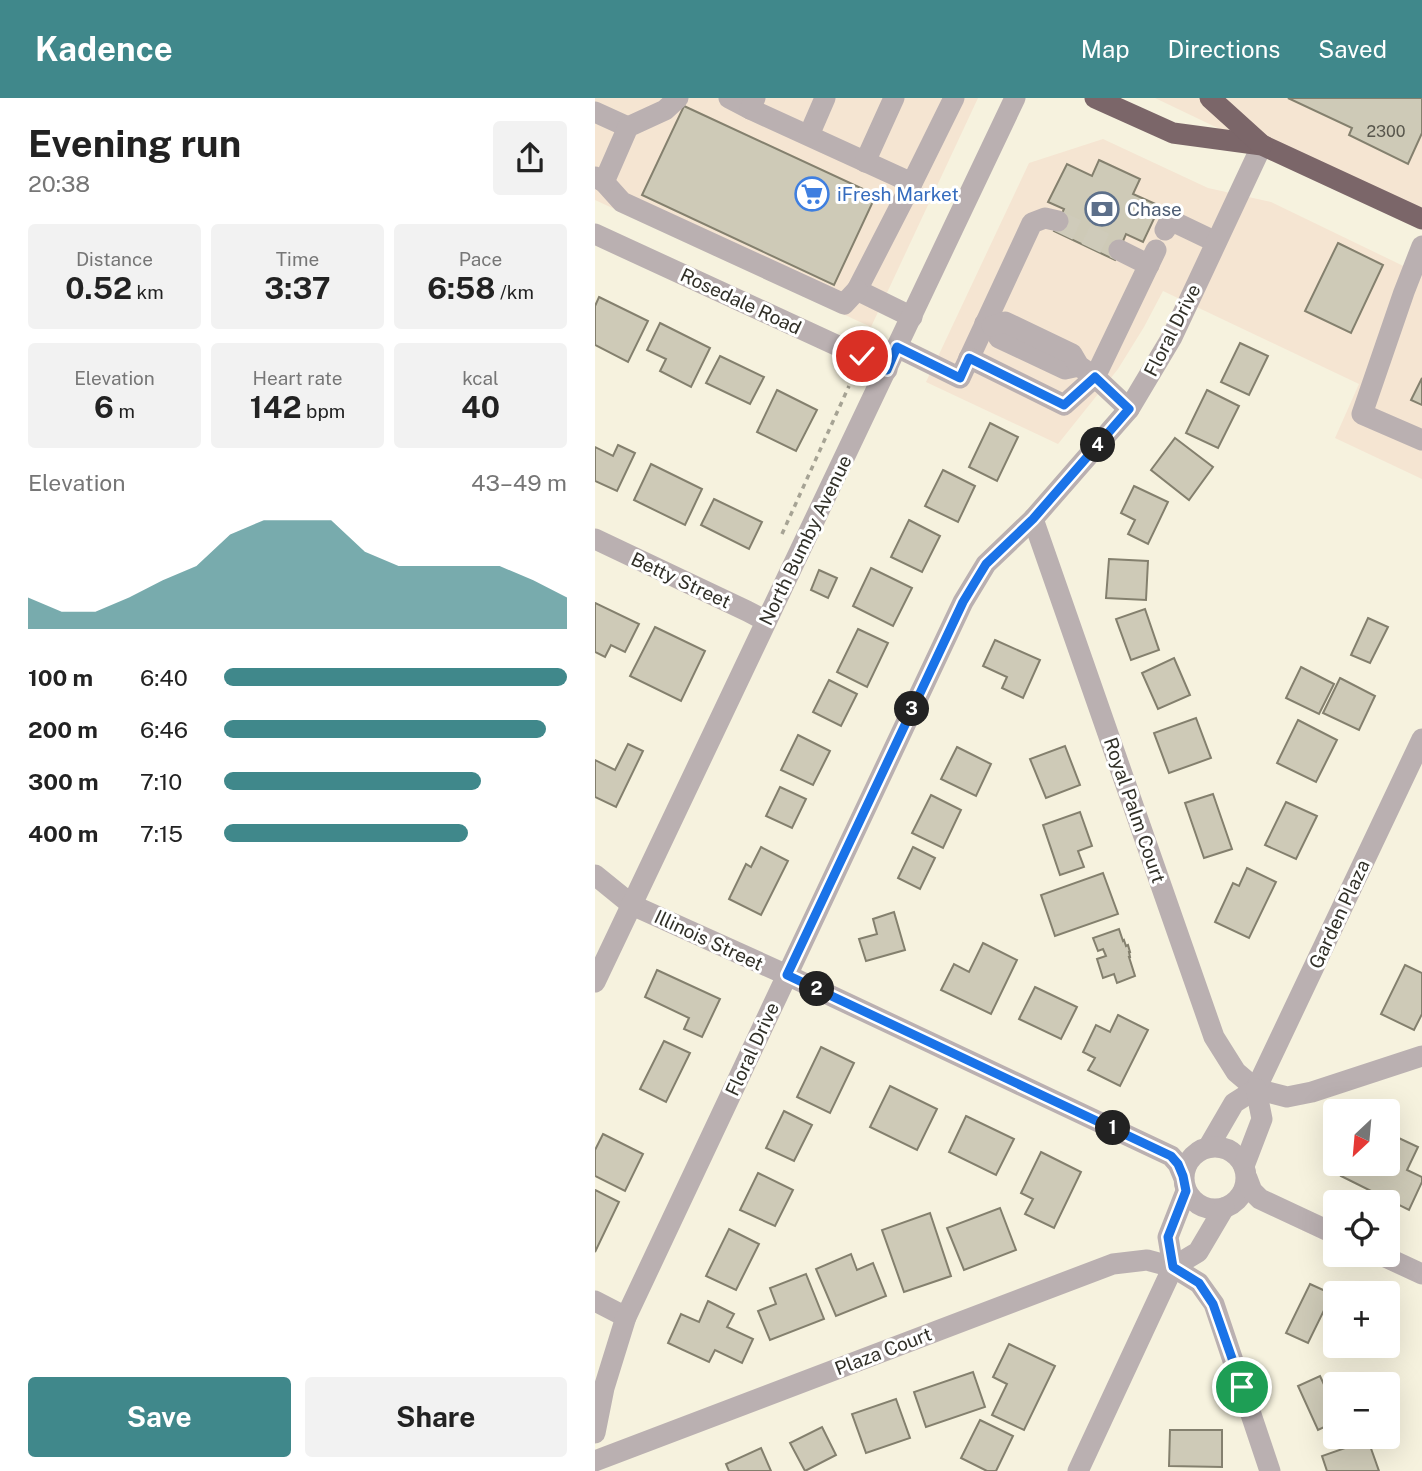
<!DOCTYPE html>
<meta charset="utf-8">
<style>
body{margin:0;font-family:"Public Sans",sans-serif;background:#f2f2f2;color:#222;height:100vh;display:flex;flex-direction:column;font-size:26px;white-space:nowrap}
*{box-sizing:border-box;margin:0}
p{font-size:23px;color:#767676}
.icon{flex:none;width:38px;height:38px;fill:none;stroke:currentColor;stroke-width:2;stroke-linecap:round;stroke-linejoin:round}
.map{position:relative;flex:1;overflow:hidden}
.sheet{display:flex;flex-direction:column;background:#fff;width:595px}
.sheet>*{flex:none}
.needle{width:46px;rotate:206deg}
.buttons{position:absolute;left:728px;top:1001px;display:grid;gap:14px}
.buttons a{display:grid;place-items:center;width:77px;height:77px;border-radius:7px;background:#fff;box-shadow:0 7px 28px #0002;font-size:35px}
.pin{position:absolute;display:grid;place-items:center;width:60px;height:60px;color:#fff;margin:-30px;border:4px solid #fff;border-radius:50%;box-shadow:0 2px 7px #0007}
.km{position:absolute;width:35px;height:35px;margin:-18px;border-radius:50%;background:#222;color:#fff;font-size:19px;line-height:35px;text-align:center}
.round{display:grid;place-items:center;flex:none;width:74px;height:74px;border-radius:7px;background:#f2f2f2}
.headline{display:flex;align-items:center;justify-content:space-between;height:119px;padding:0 28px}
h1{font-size:38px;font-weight:700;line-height:52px}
.stats{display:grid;grid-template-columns:repeat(3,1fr);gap:10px;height:119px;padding:7px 28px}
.stats div{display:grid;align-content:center;border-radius:7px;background:#f2f2f2;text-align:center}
.stats b{font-size:30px;font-weight:700}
.stats small{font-size:19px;font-weight:400}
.stats p{font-size:19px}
.chart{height:196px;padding:14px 28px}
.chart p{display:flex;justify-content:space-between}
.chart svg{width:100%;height:126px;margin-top:7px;fill:#40888b;opacity:.7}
.cta{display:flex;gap:14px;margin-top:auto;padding:14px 28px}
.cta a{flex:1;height:80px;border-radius:7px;background:#40888b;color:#fff;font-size:28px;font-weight:700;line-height:80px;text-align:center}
.cta a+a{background:#f2f2f2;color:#222}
ul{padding:0 28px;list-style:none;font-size:23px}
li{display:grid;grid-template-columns:112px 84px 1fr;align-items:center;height:52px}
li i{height:18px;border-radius:9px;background:#40888b}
header{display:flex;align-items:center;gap:42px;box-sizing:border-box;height:98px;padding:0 35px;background:#40888b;color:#fff}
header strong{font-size:33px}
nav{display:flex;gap:38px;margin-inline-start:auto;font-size:24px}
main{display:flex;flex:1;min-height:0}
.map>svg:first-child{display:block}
.commercial{fill:#f5e5d2}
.building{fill:#cecab7;stroke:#84806e;stroke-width:2}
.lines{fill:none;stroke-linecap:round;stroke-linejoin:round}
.minor-tunnel{stroke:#cfcbba;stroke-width:21;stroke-dasharray:21 10;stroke-linecap:butt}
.path{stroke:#a6a394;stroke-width:3.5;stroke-dasharray:5 5;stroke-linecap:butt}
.minor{stroke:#bab0b1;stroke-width:21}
.highway{stroke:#7b6669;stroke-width:21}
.route-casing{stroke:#fff;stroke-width:14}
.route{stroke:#1a73e8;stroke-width:9}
.labels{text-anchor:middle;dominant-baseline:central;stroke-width:6;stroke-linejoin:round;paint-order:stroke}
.number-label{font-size:16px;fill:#58564c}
.shop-label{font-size:19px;fill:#366cbe;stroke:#fff;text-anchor:start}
.service-label{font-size:19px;fill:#4e5e75;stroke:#fff;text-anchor:start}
.street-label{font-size:19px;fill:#313028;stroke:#fff}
</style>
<header>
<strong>Kadence</strong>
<nav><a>Map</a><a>Directions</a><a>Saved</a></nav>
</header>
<main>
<section class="sheet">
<div class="headline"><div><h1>Evening run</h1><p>20:38</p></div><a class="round"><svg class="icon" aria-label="share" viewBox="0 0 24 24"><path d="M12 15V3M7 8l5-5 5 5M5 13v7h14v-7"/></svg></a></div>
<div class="stats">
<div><p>Distance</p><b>0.52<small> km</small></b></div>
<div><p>Time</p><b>3:37</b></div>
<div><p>Pace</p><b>6:58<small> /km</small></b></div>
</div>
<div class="stats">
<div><p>Elevation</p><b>6<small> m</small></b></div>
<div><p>Heart rate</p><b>142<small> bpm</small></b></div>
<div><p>kcal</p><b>40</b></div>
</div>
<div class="chart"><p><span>Elevation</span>43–49 m</p>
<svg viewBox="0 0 160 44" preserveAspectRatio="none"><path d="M0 44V33L10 38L20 38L30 33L40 27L50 22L60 11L70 6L80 6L90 6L100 17L110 22L120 22L130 22L140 22L150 27L160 33V44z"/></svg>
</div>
<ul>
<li><b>100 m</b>6:40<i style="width:100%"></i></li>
<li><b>200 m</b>6:46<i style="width:94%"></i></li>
<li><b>300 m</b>7:10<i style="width:75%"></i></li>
<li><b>400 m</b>7:15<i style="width:71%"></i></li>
</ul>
<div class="cta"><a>Save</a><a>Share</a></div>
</section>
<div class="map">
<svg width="827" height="1373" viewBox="0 0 827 1373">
<rect width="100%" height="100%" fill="#f6f2de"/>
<!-- commercial -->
<g class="commercial">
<path d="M 0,0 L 383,0 L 276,229 L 0,102 Z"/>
<path d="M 560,0 L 827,0 L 827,128 Z"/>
<path d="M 508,41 L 613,90 L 676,104 L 827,177 L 827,381 L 740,340 L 764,286 L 568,193 L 549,229 L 523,271 L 463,346 L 331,284 L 434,65 Z"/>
</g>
<!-- building -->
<g class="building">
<path d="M 693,0 L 827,0 L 827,35 L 813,66 L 754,37 L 757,30 Z"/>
<path d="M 89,8 L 281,97 L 239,187 L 47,97 Z"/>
<path d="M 504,62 L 545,81 L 538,96 L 565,108 L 548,144 L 531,136 L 520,162 L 459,133 L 469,111 L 453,104 L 472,66 L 497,78 Z"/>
<path d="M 743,145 L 788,167 L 756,235 L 710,213 Z"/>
<path d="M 4,199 L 53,223 L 33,264 L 0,247 L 0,208 Z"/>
<path d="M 65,225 L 115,250 L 96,289 L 65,273 L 71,261 L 52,252 Z"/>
<path d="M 645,245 L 673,258 L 654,297 L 626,284 Z"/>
<path d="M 125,258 L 169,279 L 155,306 L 111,285 Z"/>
<path d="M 827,280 L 827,307 L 816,302 Z"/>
<path d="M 182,292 L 222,312 L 201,353 L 162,334 Z"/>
<path d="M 612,292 L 644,308 L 623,350 L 591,335 Z"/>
<path d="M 395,325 L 423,339 L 402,383 L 374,369 Z"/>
<path d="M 580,340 L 618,369 L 594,402 L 556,372 Z"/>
<path d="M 23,347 L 40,355 L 22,393 L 0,383 L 0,349 L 18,358 Z"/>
<path d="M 56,366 L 107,391 L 90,427 L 39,402 Z"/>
<path d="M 348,372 L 380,388 L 363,424 L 330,408 Z"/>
<path d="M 539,388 L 573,404 L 553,446 L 533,436 L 540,422 L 526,415 Z"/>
<path d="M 119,401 L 167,424 L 154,451 L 106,427 Z"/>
<path d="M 314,422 L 345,438 L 327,474 L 296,459 Z"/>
<path d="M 514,461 L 553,463 L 551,502 L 511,500 Z"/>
<path d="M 276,470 L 317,490 L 298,528 L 258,508 Z"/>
<path d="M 224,472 L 242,480 L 233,500 L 216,492 Z"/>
<path d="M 0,505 L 44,526 L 30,554 L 16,547 L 10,559 L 0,554 Z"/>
<path d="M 550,511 L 564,552 L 536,562 L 521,521 Z"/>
<path d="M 773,520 L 793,529 L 775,565 L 756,557 Z"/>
<path d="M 60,529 L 110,553 L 86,603 L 35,578 Z"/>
<path d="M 263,531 L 293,545 L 272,589 L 242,574 Z"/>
<path d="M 400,542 L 445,562 L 428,600 L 407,590 L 412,579 L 388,568 Z"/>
<path d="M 579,560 L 595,597 L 563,611 L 547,575 Z"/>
<path d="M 706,569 L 739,586 L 724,616 L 691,600 Z"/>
<path d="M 745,580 L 780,598 L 764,632 L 728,615 Z"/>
<path d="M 234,582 L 262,596 L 246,628 L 218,614 Z"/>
<path d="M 601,620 L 616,660 L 574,675 L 559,635 Z"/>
<path d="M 703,622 L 742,642 L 721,684 L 682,665 Z"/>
<path d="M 203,637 L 235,653 L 218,687 L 186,672 Z"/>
<path d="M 33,646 L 48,653 L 21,709 L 0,699 L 0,662 L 20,672 Z"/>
<path d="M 470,648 L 485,687 L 451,700 L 435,661 Z"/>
<path d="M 362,649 L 396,666 L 381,698 L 346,681 Z"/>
<path d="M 185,689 L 211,701 L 197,730 L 171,718 Z"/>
<path d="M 618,696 L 637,751 L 609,760 L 590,705 Z"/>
<path d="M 336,697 L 366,712 L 348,750 L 317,735 Z"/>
<path d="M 691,704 L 722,718 L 701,761 L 670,747 Z"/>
<path d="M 485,714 L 497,748 L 483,753 L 489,769 L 465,777 L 448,727 Z"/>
<path d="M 166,749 L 193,763 L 166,817 L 134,801 L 151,766 L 156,769 Z"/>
<path d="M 318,749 L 340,760 L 325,791 L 303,780 Z"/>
<path d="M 652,770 L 681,784 L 654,840 L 620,824 L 638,785 L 644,788 Z"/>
<path d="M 508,775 L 523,816 L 460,838 L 446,797 Z"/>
<path d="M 299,814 L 310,852 L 271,863 L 264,841 L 282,836 L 278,821 Z"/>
<path d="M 524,831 L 528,843 L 529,842 L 531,848 L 533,847 L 535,854 L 534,854 L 535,859 L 534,859 L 540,878 L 522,885 L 519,876 L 508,880 L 502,861 L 511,858 L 508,851 L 503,853 L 498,840 Z"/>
<path d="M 388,845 L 422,862 L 396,916 L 346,892 L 359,866 L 374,874 Z"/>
<path d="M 810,867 L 827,875 L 827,916 L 819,932 L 786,916 Z"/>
<path d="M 62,872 L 125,901 L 107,939 L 89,931 L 94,920 L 50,899 Z"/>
<path d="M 440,889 L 482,909 L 466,941 L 424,921 Z"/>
<path d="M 523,917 L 553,932 L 525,988 L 493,972 L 500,960 L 488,954 L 501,927 L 515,934 Z"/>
<path d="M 69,943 L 95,955 L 71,1004 L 45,991 Z"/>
<path d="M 226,949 L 259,965 L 235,1015 L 202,999 Z"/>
<path d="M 295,988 L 342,1011 L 322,1052 L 275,1029 Z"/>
<path d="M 189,1013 L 217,1027 L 199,1063 L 171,1050 Z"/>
<path d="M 371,1018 L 419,1041 L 401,1077 L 354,1054 Z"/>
<path d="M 793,1035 L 823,1049 L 812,1072 L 827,1079 L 827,1084 L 814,1112 L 746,1078 L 753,1066 L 793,1066 Z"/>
<path d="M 8,1036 L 48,1056 L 30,1093 L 0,1078 L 0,1052 Z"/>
<path d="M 446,1054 L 486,1074 L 459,1130 L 430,1116 L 438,1101 L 426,1095 Z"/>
<path d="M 163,1075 L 198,1092 L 180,1128 L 145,1112 Z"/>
<path d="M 0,1092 L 24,1104 L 0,1154 Z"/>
<path d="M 405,1110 L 421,1152 L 369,1172 L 352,1130 Z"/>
<path d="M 335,1115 L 356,1178 L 309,1194 L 287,1132 Z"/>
<path d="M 134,1131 L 164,1146 L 141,1192 L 111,1178 Z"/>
<path d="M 256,1156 L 262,1172 L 278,1165 L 291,1198 L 241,1218 L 221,1171 Z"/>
<path d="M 211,1176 L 229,1221 L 175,1242 L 163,1213 L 181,1206 L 175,1190 Z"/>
<path d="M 715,1186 L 737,1196 L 713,1245 L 691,1235 Z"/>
<path d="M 113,1203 L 139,1216 L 132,1229 L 158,1241 L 147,1265 L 120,1252 L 114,1264 L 73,1245 L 86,1216 L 104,1224 Z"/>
<path d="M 414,1246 L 460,1268 L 429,1332 L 397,1317 L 412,1286 L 398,1279 Z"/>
<path d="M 378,1274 L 390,1309 L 331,1329 L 319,1294 Z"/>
<path d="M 725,1278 L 740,1310 L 740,1324 L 723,1332 L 703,1288 Z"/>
<path d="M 301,1301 L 315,1340 L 271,1355 L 257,1316 Z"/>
<path d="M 385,1322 L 418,1338 L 401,1373 L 392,1373 L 366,1360 Z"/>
<path d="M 227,1329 L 241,1357 L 210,1373 L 195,1345 Z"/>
<path d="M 575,1332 L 627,1332 L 627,1369 L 574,1368 Z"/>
<path d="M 773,1342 L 784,1373 L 732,1373 L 727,1358 Z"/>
<path d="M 166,1350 L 176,1373 L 134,1373 L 131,1366 Z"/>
</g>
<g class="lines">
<!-- minor-tunnel -->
<path class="minor-tunnel" d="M 463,123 L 524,152"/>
<!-- path -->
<path class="path" d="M 187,436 L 254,288"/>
<!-- minor -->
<g class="minor">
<path d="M 134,0 L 155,11"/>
<path d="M 160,0 L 155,11 L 317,85 L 262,192 L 317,219"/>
<path d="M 0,14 L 33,29"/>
<path d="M 214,37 L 230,0"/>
<path d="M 270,64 L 299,0"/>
<path d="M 0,79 L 9,84 L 27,104 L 249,206 L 262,192"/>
<path d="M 9,84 L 33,29 L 70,12 L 83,0"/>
<path d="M 317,85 L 359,0"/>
<path d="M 570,132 L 575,122 L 621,144"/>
<path d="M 0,136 L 267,259 L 292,272"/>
<path d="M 827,148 L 809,194 L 767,316 L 827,342"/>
<path d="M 524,152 L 554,167"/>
<path d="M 390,225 L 397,228 L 404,240 L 470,271 L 484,268"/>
<path d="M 302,249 L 365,280 L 437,125 L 450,120 L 463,123"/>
<path d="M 374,260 L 469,307 L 500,279 L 484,268 L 477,256 L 410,224 L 397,228"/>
<path d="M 534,311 L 500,279 L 561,152"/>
<path d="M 438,421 L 619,939 L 641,974 L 661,991 L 692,999 L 717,994 L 827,958"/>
<path d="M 0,441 L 152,513 L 171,523"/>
<path d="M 0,777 L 37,807 L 192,877 L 576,1058 L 583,1066 L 588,1078"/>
<path d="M 0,884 L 420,0"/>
<path d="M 614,1048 L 639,1005 L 661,991 L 827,641"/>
<circle cx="620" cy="1080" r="31"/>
<path d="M 649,1068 L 667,1021 L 661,991"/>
<path d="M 652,1080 L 657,1093 L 665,1101 L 740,1136"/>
<path d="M 786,1157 L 827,1176"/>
<path d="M 578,1169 L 603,1154 L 629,1110"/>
<path d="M 0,1203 L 31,1219"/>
<path d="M 0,1335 L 9,1290 L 31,1219 L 368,504 L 391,466 L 438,421 L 534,311 L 577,239 L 667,47"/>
<path d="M 0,1363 L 518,1166 L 552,1162 L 578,1169 L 604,1185 L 619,1206 L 675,1373"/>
<path d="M 483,1373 L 578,1169 L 573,1139 L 591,1093"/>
</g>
<!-- highway -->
<g class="highway">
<path d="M 500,0 L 578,35 L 667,47 L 827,121"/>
<path d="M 615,0 L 667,47"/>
</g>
</g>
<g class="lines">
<defs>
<path id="route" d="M 267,258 L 292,272 L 302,249 L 365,280 L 374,260 L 469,307 L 500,279 L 534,311 L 438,421 L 391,466 L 368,504 L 192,877 L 576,1058 L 583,1066 L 588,1078 L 591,1093 L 573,1139 L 578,1169 L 604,1185 L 618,1206 L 647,1289"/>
</defs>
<!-- route casing -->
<use href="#route" class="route-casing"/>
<!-- route -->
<use href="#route" class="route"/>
</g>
<!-- icons -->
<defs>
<symbol id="supermarket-ring" viewBox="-11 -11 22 22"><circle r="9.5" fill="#fff" stroke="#3f7fe0" stroke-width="1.5"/><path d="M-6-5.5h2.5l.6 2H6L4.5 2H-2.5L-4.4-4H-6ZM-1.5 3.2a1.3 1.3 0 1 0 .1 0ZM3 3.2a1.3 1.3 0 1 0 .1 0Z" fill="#3f7fe0"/></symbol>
<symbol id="bank-ring" viewBox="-11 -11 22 22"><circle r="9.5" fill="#fff" stroke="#5c6f8a" stroke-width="1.5"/><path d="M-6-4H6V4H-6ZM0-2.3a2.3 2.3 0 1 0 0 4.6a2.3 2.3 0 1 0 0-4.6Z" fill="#5c6f8a"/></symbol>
</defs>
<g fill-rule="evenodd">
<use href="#supermarket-ring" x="198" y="77" width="38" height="38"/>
<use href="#bank-ring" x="488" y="92" width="38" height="38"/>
</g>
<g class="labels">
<!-- number labels -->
<g class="number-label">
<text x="791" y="33">2300</text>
</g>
<!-- shop labels -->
<g class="shop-label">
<text x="242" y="96">iFresh Market</text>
</g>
<!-- service labels -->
<g class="service-label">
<text x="532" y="111">Chase</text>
</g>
<!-- street labels -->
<g class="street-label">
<text transform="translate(146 203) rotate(25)">Rosedale Road</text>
<text transform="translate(577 232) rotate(-63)">Floral Drive</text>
<text transform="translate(210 442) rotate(-64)">North Bumby Avenue</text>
<text transform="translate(86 482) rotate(25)">Betty Street</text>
<text transform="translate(540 712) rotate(71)">Royal Palm Court</text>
<text transform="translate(744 816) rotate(-65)">Garden Plaza</text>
<text transform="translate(114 842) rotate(25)">Illinois Street</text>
<text transform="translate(157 951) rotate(-65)">Floral Drive</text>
<text transform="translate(288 1253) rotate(-21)">Plaza Court</text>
</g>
</g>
</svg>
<div class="buttons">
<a><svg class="needle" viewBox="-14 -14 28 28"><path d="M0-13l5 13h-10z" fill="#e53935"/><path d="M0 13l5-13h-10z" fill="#767676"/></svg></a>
<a><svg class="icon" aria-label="locate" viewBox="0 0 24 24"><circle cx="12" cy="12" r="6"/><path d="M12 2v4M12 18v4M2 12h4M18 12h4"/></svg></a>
<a>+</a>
<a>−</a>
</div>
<div class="pin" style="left:647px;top:1289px;background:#1e9e55"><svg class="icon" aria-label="arrive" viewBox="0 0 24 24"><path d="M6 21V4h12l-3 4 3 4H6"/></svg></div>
<div class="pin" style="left:267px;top:258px;background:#d93025"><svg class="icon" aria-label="check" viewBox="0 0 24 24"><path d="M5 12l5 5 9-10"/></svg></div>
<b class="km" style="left:518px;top:1030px">1</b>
<b class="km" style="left:222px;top:891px">2</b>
<b class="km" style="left:317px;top:611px">3</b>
<b class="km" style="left:503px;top:347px">4</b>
</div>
</main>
